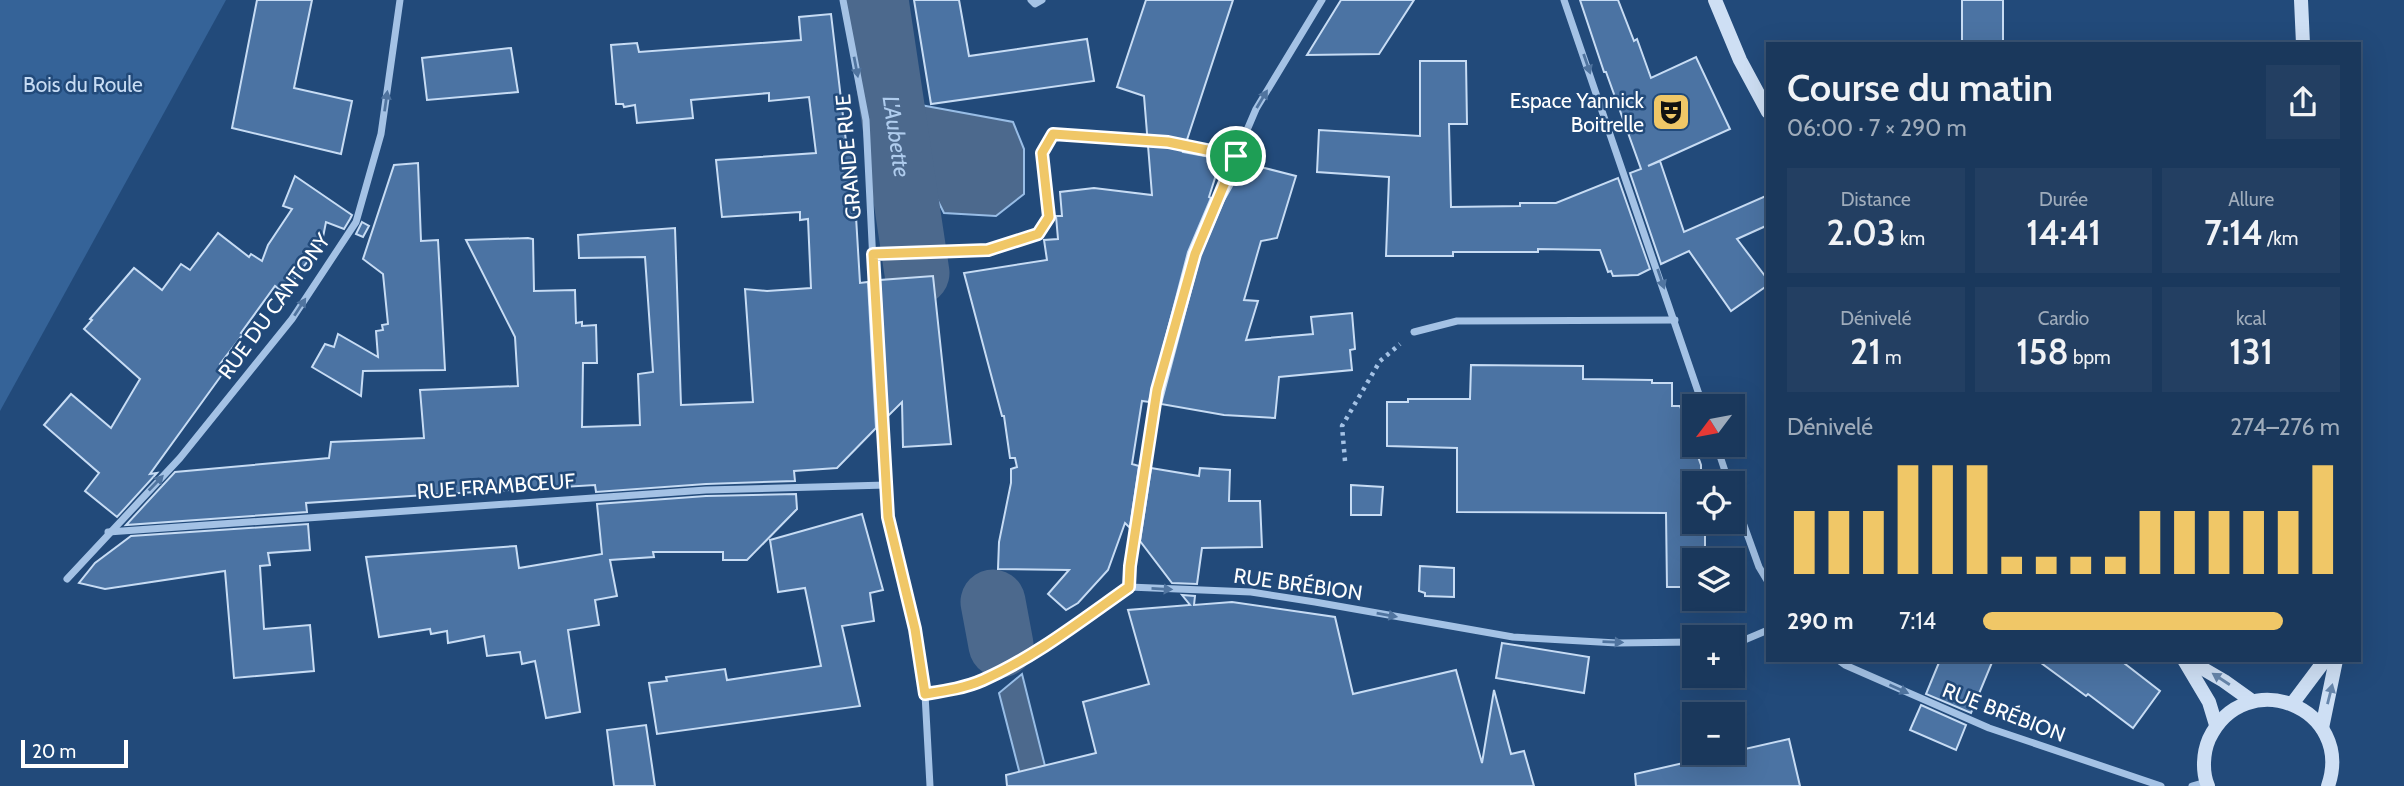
<!DOCTYPE html>
<html lang="fr">
<meta charset="utf-8">
<style>
body{margin:0;font-family:Cabin,sans-serif;background:#233f62;color:#f1f3f6;height:100vh;display:flex;flex-direction:column;font-size:26px;white-space:nowrap}
*{box-sizing:border-box;margin:0}
p{font-size:23px;color:#9facbb}
.icon{flex:none;width:38px;height:38px;fill:none;stroke:currentColor;stroke-width:2;stroke-linecap:round;stroke-linejoin:round}
.map{position:relative;flex:1;overflow:hidden}
.sheet{position:absolute;left:1766px;top:42px;width:595px;height:620px;display:flex;flex-direction:column;background:#1a385c;border-radius:0px;box-shadow:0 7px 28px #0002,0 0 0 2px #385272}
.sheet>*{flex:none}
.needle{width:46px;rotate:238deg}
.controls{position:absolute;left:1682px;top:394px;display:grid;gap:14px}
.controls a{display:grid;place-items:center;width:63px;height:63px;border-radius:0px;background:#1a385c;box-shadow:0 7px 28px #0002,0 0 0 2px #385272;font-size:35px}
.scale{position:absolute;left:21px;bottom:18px;width:107px;box-sizing:border-box;padding-left:7px;border:4px solid #fff;border-top:0;font-size:19px;line-height:24px;white-space:nowrap;color:#fff;-webkit-text-stroke:5px #224a7a;paint-order:stroke}
.pin{position:absolute;display:grid;place-items:center;width:60px;height:60px;color:#fff;margin:-30px;border:4px solid #fff;border-radius:50%;box-shadow:0 2px 7px #0007}
.round{display:grid;place-items:center;flex:none;width:74px;height:74px;border-radius:0px;background:#233f62}
.summary{display:flex;align-items:center;justify-content:space-between;height:119px;padding:0 21px}
h1{font-size:38px;font-weight:600;line-height:52px}
.figures{display:grid;grid-template-columns:repeat(3,1fr);gap:10px;height:119px;padding:7px 21px}
.figures div{display:grid;align-content:center;border-radius:0px;background:#233f62;text-align:center}
.figures b{font-size:35px;font-weight:600}
.figures small{font-size:19px;font-weight:400}
.figures p{font-size:19px}
.chart{height:196px;padding:14px 21px}
.chart p{display:flex;justify-content:space-between}
.chart svg{width:100%;height:126px;margin-top:7px;stroke:#f0c767;stroke-width:6}
ul{padding:0 21px;list-style:none;font-size:23px}
li{display:grid;grid-template-columns:112px 84px 1fr;align-items:center;height:52px}
li i{height:18px;border-radius:9px;background:#f0c767}
.map>svg:first-child{display:block}
.green{fill:#356398}
.water{fill:#4c698d;stroke:#98bde6;stroke-width:2}
.lines{fill:none;stroke-linecap:round;stroke-linejoin:round}
.river{stroke:#4c698d;stroke-width:65}
.building{fill:#4b73a3;stroke:#c7dcf4;stroke-width:2}
.path{stroke:#a4c2e5;stroke-width:4.5;stroke-dasharray:3.5 5;stroke-linecap:butt}
.street{stroke:#a4c2e5;stroke-width:7}
.secondary{stroke:#cedff4;stroke-width:14}
.oneway{fill:#50749f}
.oneway2{fill:#6786ab}
.route-casing{stroke:#fff;stroke-width:14}
.route{stroke:#f0c767;stroke-width:9}
.labels{text-anchor:middle;dominant-baseline:central;stroke-width:5;stroke-linejoin:round;paint-order:stroke}
.park-label{font-size:21px;fill:#c7dcf4;stroke:#224a7a}
.poi-label{font-size:21px;fill:#fff;stroke:#224a7a;text-anchor:end}
.street-label{font-size:21px;fill:#fff;stroke:#224a7a}
.water-label{font-size:23px;font-style:italic;fill:#afcced;stroke:#224a7a}
</style>
<div class="map">
<svg width="2404" height="786" viewBox="0 0 2404 786">
<rect width="100%" height="100%" fill="#224a7a"/>
<!-- green -->
<path class="green" d="M 0,0 L 226,0 L 0,411 Z"/>
<!-- water -->
<g class="water">
<path d="M 915,104 L 1013,122 L 1024,149 L 1024,194 L 996,216 L 944,213 L 929,183 Z"/>
<path d="M 1022,674 L 1050,786 L 1023,786 L 999,693 Z"/>
</g>
<g class="lines">
<!-- river -->
<g class="river">
<path id="s1" d="M 876,0 L 917,273"/>
<path d="M 993,602 L 1001,645"/>
</g>
</g>
<!-- building -->
<g class="building">
<path d="M 257,0 L 312,0 L 294,88 L 352,101 L 341,154 L 232,128 Z"/>
<path d="M 914,0 L 959,0 L 969,56 L 1087,39 L 1094,81 L 931,104 Z"/>
<path d="M 1146,0 L 1233,0 L 1183,152 L 1221,159 L 1209,197 L 1211,198 L 1188,252 L 1149,402 L 1142,401 L 1132,464 L 1139,466 L 1130,528 L 1125,523 L 1108,570 L 1078,603 L 1066,610 L 1048,594 L 1069,570 L 998,569 L 999,542 L 1011,483 L 1011,469 L 1017,467 L 1015,458 L 1010,458 L 1004,416 L 1002,416 L 964,273 L 1047,260 L 1044,240 L 1058,239 L 1056,216 L 1062,216 L 1060,192 L 1094,188 L 1152,195 L 1144,96 L 1117,87 Z"/>
<path d="M 1341,0 L 1414,0 L 1379,54 L 1307,55 Z"/>
<path d="M 1580,0 L 1618,0 L 1634,41 L 1637,39 L 1651,78 L 1696,57 L 1730,129 L 1648,166 L 1660,161 L 1684,232 L 1768,195 L 1768,225 L 1737,239 L 1768,280 L 1768,285 L 1731,311 L 1689,251 L 1661,264 L 1630,173 L 1641,169 L 1606,72 L 1604,72 Z"/>
<rect x="1962" y="0" width="41" height="44"/>
<path d="M 831,14 L 847,150 L 852,150 L 860,283 L 868,282 L 876,428 L 837,468 L 794,471 L 795,481 L 706,484 L 596,492 L 595,485 L 426,495 L 306,503 L 307,512 L 126,525 L 175,472 L 329,458 L 331,442 L 424,438 L 420,390 L 518,386 L 515,337 L 466,240 L 528,238 L 533,239 L 534,291 L 575,290 L 576,323 L 582,322 L 582,326 L 596,325 L 597,363 L 583,363 L 582,427 L 640,425 L 638,374 L 653,372 L 645,257 L 579,258 L 578,235 L 675,228 L 681,405 L 753,402 L 745,289 L 767,291 L 811,288 L 808,219 L 800,220 L 800,212 L 722,217 L 716,160 L 816,153 L 809,97 L 769,101 L 769,93 L 691,100 L 693,118 L 637,123 L 635,105 L 624,107 L 623,104 L 616,104 L 611,45 L 637,43 L 639,52 L 801,40 L 799,17 Z"/>
<path d="M 511,48 L 518,92 L 427,100 L 422,58 Z"/>
<path d="M 1420,61 L 1466,61 L 1467,124 L 1449,124 L 1451,207 L 1520,206 L 1520,203 L 1556,203 L 1618,178 L 1650,269 L 1638,275 L 1613,276 L 1611,271 L 1608,272 L 1600,250 L 1538,249 L 1538,252 L 1453,252 L 1453,256 L 1386,256 L 1389,177 L 1317,172 L 1319,130 L 1420,136 Z"/>
<path d="M 418,163 L 421,241 L 438,240 L 445,370 L 363,371 L 361,396 L 312,367 L 325,344 L 334,347 L 338,334 L 378,357 L 376,331 L 383,330 L 382,325 L 388,324 L 383,274 L 363,259 L 394,165 Z"/>
<path d="M 1245,163 L 1296,176 L 1277,238 L 1261,241 L 1244,300 L 1258,301 L 1246,340 L 1313,334 L 1311,317 L 1352,313 L 1355,349 L 1350,350 L 1352,370 L 1279,377 L 1275,418 L 1224,415 L 1161,404 L 1200,256 L 1223,202 Z"/>
<path d="M 295,176 L 352,215 L 350,219 L 344,229 L 326,222 L 322,242 L 284,293 L 275,286 L 241,333 L 243,334 L 220,364 L 226,369 L 150,474 L 157,473 L 117,517 L 85,491 L 99,473 L 44,425 L 71,394 L 111,428 L 140,379 L 84,329 L 92,320 L 90,319 L 134,268 L 162,290 L 181,264 L 190,270 L 218,233 L 249,257 L 251,254 L 262,261 L 268,245 L 292,209 L 283,206 Z"/>
<path d="M 362,222 L 369,226 L 363,237 L 356,234 Z"/>
<path d="M 933,276 L 951,444 L 903,447 L 902,402 L 887,417 L 880,280 Z"/>
<path d="M 1471,365 L 1583,366 L 1583,379 L 1652,380 L 1652,383 L 1672,383 L 1672,406 L 1680,406 L 1701,465 L 1701,483 L 1694,483 L 1694,522 L 1703,522 L 1702,526 L 1705,526 L 1705,560 L 1694,560 L 1694,587 L 1667,587 L 1666,513 L 1457,512 L 1457,448 L 1387,446 L 1387,402 L 1408,402 L 1408,399 L 1470,399 Z"/>
<path d="M 1151,468 L 1199,476 L 1200,468 L 1230,470 L 1229,501 L 1260,501 L 1262,547 L 1202,548 L 1197,584 L 1172,583 L 1140,541 Z"/>
<path d="M 1351,485 L 1383,487 L 1381,515 L 1351,515 Z"/>
<path d="M 796,494 L 797,509 L 747,560 L 723,560 L 723,552 L 653,552 L 654,557 L 610,560 L 617,596 L 595,600 L 599,625 L 568,630 L 580,712 L 546,718 L 535,661 L 522,664 L 520,652 L 487,656 L 484,636 L 448,643 L 447,631 L 431,634 L 430,629 L 379,637 L 366,557 L 516,546 L 519,568 L 602,554 L 597,504 L 706,496 Z"/>
<path d="M 862,514 L 883,590 L 870,593 L 874,621 L 842,626 L 860,706 L 657,734 L 649,683 L 667,681 L 666,677 L 725,669 L 727,680 L 821,666 L 805,588 L 778,592 L 770,540 Z"/>
<path d="M 308,524 L 310,550 L 268,553 L 270,565 L 260,566 L 264,629 L 310,625 L 314,671 L 234,678 L 225,571 L 105,589 L 79,583 L 95,563 L 131,536 Z"/>
<path d="M 1420,566 L 1454,568 L 1454,597 L 1425,596 L 1425,593 L 1419,591 Z"/>
<path d="M 1182,595 L 1195,596 L 1194,605 L 1232,602 L 1335,617 L 1353,694 L 1456,670 L 1482,763 L 1494,690 L 1511,754 L 1524,751 L 1534,786 L 1007,786 L 1006,775 L 1096,753 L 1083,702 L 1149,684 L 1128,610 L 1190,605 Z"/>
<path d="M 1502,643 L 1589,657 L 1584,693 L 1496,678 Z"/>
<path d="M 1940,660 L 1993,660 L 1971,713 L 1926,694 Z"/>
<path d="M 2037,660 L 2120,660 L 2160,691 L 2133,728 L 2088,694 L 2086,696 Z"/>
<path d="M 1921,705 L 1966,725 L 1956,750 L 1910,730 Z"/>
<path d="M 646,725 L 655,786 L 614,786 L 607,730 Z"/>
<path d="M 1789,739 L 1800,786 L 1636,786 L 1635,774 Z"/>
</g>
<g class="lines">
<!-- path -->
<g class="path">
<path d="M 892,253 L 988,250 L 1038,234 L 1049,217 L 1042,153 L 1053,134 L 1168,142 L 1215,151"/>
<path d="M 1345,461 L 1342,426 L 1380,361 L 1400,344"/>
</g>
<!-- street -->
<g class="street">
<path d="M 843,0 L 866,120 L 879,385 L 888,517 L 921,662 L 925,694 L 930,786"/>
<path d="M 1031,0 L 1035,4 L 1042,0"/>
<path d="M 1564,0 L 1703,406"/>
<path d="M 1414,332 L 1457,321 L 1675,320"/>
<path d="M 1716,444 L 1729,483"/>
<path d="M 1732,492 L 1759,567 L 1768,582"/>
<path d="M 108,532 L 706,490 L 886,485"/>
<path d="M 67,579 L 180,458 L 292,319 L 356,222 L 381,134 L 400,0"/>
<path d="M 1129,587 L 1130,566 L 1157,390 L 1194,254 L 1256,109 L 1322,0"/>
<path d="M 1732,641 L 1742,641 L 1768,630"/>
<path d="M 1838,660 L 1845,665 L 1989,728 L 2161,786"/>
<path d="M 925,694 L 953,690 L 982,681 L 1018,662 L 1129,587 L 1251,592 L 1315,602 L 1513,637 L 1617,643 L 1694,642"/>
<path d="M 2192,786 L 2206,782"/>
</g>
<!-- secondary -->
<g class="secondary">
<path d="M 1715,0 L 1740,60 L 1768,112"/>
<path d="M 2301,0 L 2303,44"/>
<path d="M 2184,660 L 2209,702 L 2216,725"/>
<path d="M 2188,660 L 2224,681 L 2252,701"/>
<path d="M 2292,704 L 2325,660"/>
<path d="M 2322,728 L 2336,660"/>
<path d="M 2208,786 C 2202,772 2203,753 2209,739 C 2245,663 2355,708 2328,786"/>
</g>
</g>
<!-- one-way arrows -->
<defs><path id="oneway-solid" d="M-6-.8H1V-3.2L6.5 0L1 3.2V.8H-6Z" transform="scale(1.75)"/></defs>
<g class="oneway">
<use href="#oneway-solid" transform="translate(1587 64) rotate(71)"/>
<use href="#oneway-solid" transform="translate(856 67) rotate(79)"/>
<use href="#oneway-solid" transform="translate(1262 99) rotate(-59)"/>
<use href="#oneway-solid" transform="translate(386 101) rotate(-82)"/>
<use href="#oneway-solid" transform="translate(1661 279) rotate(71)"/>
<use href="#oneway-solid" transform="translate(300 307) rotate(-57)"/>
<use href="#oneway-solid" transform="translate(156 483) rotate(-46)"/>
<use href="#oneway-solid" transform="translate(1162 589) rotate(3)"/>
<use href="#oneway-solid" transform="translate(1387 615) rotate(10)"/>
<use href="#oneway-solid" transform="translate(1613 642) rotate(2)"/>
<use href="#oneway-solid" transform="translate(1899 689) rotate(24)"/>
</g>
<g class="oneway2">
<use href="#oneway-solid" transform="translate(2221 679) rotate(-147)"/>
<use href="#oneway-solid" transform="translate(2330 694) rotate(-76)"/>
</g>
<g class="lines">
<defs>
<path id="route" d="M 1053,134 L 1168,142 L 1236,156 L 1195,254 L 1157,390 L 1130,566 L 1129,587 C 1082,620 1035,657 983,680 C 965,688 944,691 925,694 L 915,629 L 888,517 L 873,254 L 988,250 L 1038,234 L 1049,217 L 1042,153 Z"/>
</defs>
<!-- route casing -->
<use href="#route" class="route-casing"/>
<!-- route -->
<use href="#route" class="route"/>
</g>
<!-- icons -->
<defs>
<symbol id="theatre-square" viewBox="-11 -11 22 22"><rect x="-9" y="-9" width="18" height="18" rx="4" fill="#f0c767" stroke="#224a7a"/><path d="M-5-5.5Q0-4 5-5.5V0Q5 5 0 6Q-5 5-5 0ZM-3.3-2.5H-1v1.5H-3.3ZM1-2.5H3.3v1.5H1ZM-2.8 1Q0 5.5 2.8 1Z" fill="#111"/></symbol>
</defs>
<g fill-rule="evenodd">
<use href="#theatre-square" x="1649" y="90" width="44" height="44"/>
</g>
<g class="labels">
<!-- park labels -->
<g class="park-label">
<text x="83" y="84">Bois du Roule</text>
</g>
<!-- poi labels -->
<g class="poi-label">
<text x="1644" y="100">Espace Yannick<tspan x="1644" dy="24">Boitrelle</tspan></text>
</g>
<!-- street labels -->
<g class="street-label">
<text transform="translate(848 157) rotate(-95)">GRANDE RUE</text>
<text transform="translate(274 306) rotate(-54)">RUE DU CANTONY</text>
<text transform="translate(496 486) rotate(-4)">RUE FRAMBŒUF</text>
<text transform="translate(1298 584) rotate(8)">RUE BRÉBION</text>
<text transform="translate(2004 712) rotate(21)">RUE BRÉBION</text>
</g>
<!-- water labels -->
<g class="water-label">
<text stroke="none"><textPath href="#s1" startOffset="138">L'Aubette</textPath></text>
</g>
</g>
</svg>
<div class="controls">
<a><svg class="needle" viewBox="-14 -14 28 28"><path d="M0-13l5 13h-10z" fill="#e53935"/><path d="M0 13l5-13h-10z" fill="#9facbb"/></svg></a>
<a><svg class="icon" aria-label="locate" viewBox="0 0 24 24"><circle cx="12" cy="12" r="6"/><path d="M12 2v4M12 18v4M2 12h4M18 12h4"/></svg></a>
<a><svg class="icon" aria-label="layers" viewBox="0 0 24 24"><path d="M12 4l9 5-9 5-9-5zM3 14l9 5 9-5"/></svg></a>
<a>+</a>
<a>−</a>
</div>
<div class="scale">20 m</div>
<div class="pin" style="left:1236px;top:156px;background:#1e9e55"><svg class="icon" aria-label="arrive" viewBox="0 0 24 24"><path d="M6 21V4h12l-3 4 3 4H6"/></svg></div>
<section class="sheet">
<div class="summary"><div><h1>Course du matin</h1><p>06:00 · 7 × 290 m</p></div><a class="round"><svg class="icon" aria-label="share" viewBox="0 0 24 24"><path d="M12 15V3M7 8l5-5 5 5M5 13v7h14v-7"/></svg></a></div>
<div class="figures">
<div><p>Distance</p><b>2.03<small> km</small></b></div>
<div><p>Durée</p><b>14:41</b></div>
<div><p>Allure</p><b>7:14<small> /km</small></b></div>
</div>
<div class="figures">
<div><p>Dénivelé</p><b>21<small> m</small></b></div>
<div><p>Cardio</p><b>158<small> bpm</small></b></div>
<div><p>kcal</p><b>131</b></div>
</div>
<div class="chart"><p><span>Dénivelé</span>274–276 m</p>
<svg viewBox="0 0 160 44" preserveAspectRatio="none"><path d="M5 44V22M15 44V22M25 44V22M35 44V6M45 44V6M55 44V6M65 44V38M75 44V38M85 44V38M95 44V38M105 44V22M115 44V22M125 44V22M135 44V22M145 44V22M155 44V6"/></svg>
</div>
<ul>
<li><b>290 m</b>7:14<i style="width:84%"></i></li>
</ul>
</section>
</div>
